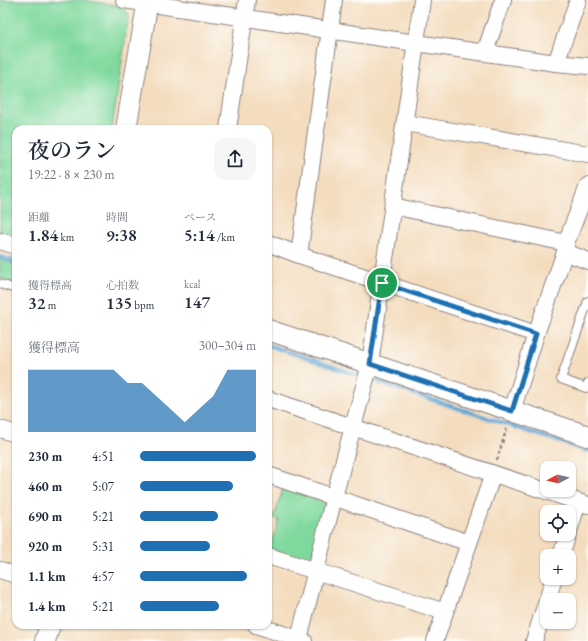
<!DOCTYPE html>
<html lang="ja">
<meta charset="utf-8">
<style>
body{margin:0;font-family:"EB Garamond","Noto Serif JP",serif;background:#f6f6f7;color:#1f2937;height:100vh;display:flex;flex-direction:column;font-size:15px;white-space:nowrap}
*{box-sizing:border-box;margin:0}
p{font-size:13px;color:#747a83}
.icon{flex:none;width:22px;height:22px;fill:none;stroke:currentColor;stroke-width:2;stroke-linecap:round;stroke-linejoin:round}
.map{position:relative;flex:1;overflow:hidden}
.side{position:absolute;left:12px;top:125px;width:260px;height:504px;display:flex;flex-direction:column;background:#fff;border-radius:12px;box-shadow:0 1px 3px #0004}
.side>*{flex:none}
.needle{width:26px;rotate:263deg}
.buttons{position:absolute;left:540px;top:461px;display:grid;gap:8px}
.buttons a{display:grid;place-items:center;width:36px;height:36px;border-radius:8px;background:#fff;box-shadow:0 1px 3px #0004;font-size:20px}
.pin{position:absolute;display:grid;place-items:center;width:34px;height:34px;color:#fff;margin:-17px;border:2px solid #fff;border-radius:50%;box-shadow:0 1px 4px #0007}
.round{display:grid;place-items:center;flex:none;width:42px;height:42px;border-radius:12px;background:#f6f6f7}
.head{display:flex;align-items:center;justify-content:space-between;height:68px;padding:0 16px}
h1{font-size:22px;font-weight:600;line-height:30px}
.stats{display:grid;grid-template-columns:repeat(3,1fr);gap:6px;height:68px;padding:4px 16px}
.stats div{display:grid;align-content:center}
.stats b{font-size:17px;font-weight:600}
.stats small{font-size:11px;font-weight:400}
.stats p{font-size:11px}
.chart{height:112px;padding:8px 16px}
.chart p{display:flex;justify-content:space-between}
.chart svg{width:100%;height:72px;margin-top:4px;fill:#1f6fb2;opacity:.7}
ul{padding:0 16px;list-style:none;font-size:13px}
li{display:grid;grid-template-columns:64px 48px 1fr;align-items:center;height:30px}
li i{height:10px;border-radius:5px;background:#1f6fb2}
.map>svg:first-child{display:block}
.green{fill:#7fd99e;stroke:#507e6c}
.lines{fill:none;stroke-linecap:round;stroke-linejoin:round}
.stream{stroke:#62a8d8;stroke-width:4}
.service-casing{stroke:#8b807d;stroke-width:10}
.minor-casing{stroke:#8b807d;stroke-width:18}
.tertiary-casing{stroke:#8b807d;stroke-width:22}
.path{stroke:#8b807d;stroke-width:2.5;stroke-dasharray:3 3;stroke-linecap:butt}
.service{stroke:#fff;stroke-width:8}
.minor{stroke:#fff;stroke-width:16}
.tertiary{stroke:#fff;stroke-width:20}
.route-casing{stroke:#fff;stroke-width:8}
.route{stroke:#1f6fb2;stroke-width:5}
</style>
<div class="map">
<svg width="588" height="641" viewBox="0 0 588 641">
<rect width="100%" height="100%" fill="#fdfcf7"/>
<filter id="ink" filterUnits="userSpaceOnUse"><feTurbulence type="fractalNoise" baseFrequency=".025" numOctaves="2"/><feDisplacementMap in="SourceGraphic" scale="8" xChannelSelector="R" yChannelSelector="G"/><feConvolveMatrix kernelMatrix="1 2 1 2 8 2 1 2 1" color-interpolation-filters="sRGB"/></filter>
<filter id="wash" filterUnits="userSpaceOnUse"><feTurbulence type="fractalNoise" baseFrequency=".012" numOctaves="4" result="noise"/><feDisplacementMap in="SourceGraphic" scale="16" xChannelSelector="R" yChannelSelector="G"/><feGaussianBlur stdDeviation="0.9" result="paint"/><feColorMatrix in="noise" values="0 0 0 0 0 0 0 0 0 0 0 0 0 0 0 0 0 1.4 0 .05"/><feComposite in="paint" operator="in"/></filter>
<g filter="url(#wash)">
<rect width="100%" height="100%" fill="#f4ddbf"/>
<!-- green -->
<g class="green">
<path d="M 0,0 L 84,0 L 122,6 L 129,14 L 112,129 L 16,129 L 16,238 L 0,233 Z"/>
<path d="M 0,259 L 16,265 L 16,284 L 0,278 Z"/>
<path d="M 283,488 L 325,500 L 326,506 L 312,559 L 305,562 L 270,549 L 279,520 L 274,518 Z"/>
</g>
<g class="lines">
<!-- stream -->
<g class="stream">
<path d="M 0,257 L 16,262"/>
<path d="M 268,345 L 363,377"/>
<path d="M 369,379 L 588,451"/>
</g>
</g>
</g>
<g filter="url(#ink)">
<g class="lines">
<defs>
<g id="service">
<path d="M 0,284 L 16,289"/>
<path d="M 588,301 L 561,379 L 586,388 L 588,383"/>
</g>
<g id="minor">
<path d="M 124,0 L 416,43 L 556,63 L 588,66"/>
<path d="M 485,52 L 503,0"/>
<path d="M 556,63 L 578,0"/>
<path d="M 405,123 L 588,154"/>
<path d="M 228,129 L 247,0"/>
<path d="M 393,206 L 566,243"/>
<path d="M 0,241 L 16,246"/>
<path d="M 268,243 L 299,255 L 536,334"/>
<path d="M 565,252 L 588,261"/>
<path d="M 299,255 L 334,0"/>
<path d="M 268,399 L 588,505"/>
<path d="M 512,411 L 536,334 L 565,252 L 566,243 L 588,186"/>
<path d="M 0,429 L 16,434"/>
<path d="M 268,475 L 469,543"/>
<path d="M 569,531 L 578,502"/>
<path d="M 268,556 L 445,612"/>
<path d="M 561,556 L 568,534"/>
<path d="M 0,570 L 16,575"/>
<path d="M 547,600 L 554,578"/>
<path d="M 256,625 L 304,641"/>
<path d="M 299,639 L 334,497 L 370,364 L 422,0"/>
<path d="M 435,641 L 493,474"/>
<path d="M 534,641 L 547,600"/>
</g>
<g id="tertiary">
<path d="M 126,129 L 148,0"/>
<path d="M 268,330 L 588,436"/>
<path d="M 45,641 L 50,625"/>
</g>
</defs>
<!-- service casing -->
<use href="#service" class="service-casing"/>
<!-- minor casing -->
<use href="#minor" class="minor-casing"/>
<!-- tertiary casing -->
<use href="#tertiary" class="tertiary-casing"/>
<!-- path -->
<path class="path" d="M 497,460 L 507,427"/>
<!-- service -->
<use href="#service" class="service"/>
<!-- minor -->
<use href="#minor" class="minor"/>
<!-- tertiary -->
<use href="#tertiary" class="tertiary"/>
</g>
</g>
<g class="lines" filter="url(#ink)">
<defs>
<path id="route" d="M 382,283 L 536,334 L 512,411 L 370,364 Z"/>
</defs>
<!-- route casing -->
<use href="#route" class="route-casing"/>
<!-- route -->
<use href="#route" class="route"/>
</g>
</svg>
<div class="buttons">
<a><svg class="needle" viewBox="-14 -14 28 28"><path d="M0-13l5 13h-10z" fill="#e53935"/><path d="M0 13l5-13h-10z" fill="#747a83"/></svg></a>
<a><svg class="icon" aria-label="locate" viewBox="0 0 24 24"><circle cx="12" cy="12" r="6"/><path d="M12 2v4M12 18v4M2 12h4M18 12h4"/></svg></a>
<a>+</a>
<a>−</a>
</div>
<div class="pin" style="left:382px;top:283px;background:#1e9e55"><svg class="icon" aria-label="arrive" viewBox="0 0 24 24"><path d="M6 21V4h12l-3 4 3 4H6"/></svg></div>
<section class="side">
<div class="head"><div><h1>夜のラン</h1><p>19:22 · 8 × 230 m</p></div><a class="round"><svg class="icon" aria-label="share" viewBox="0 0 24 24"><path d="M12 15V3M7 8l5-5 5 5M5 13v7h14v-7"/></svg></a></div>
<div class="stats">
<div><p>距離</p><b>1.84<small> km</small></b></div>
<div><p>時間</p><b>9:38</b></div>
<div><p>ペース</p><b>5:14<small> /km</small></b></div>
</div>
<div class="stats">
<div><p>獲得標高</p><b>32<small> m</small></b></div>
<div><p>心拍数</p><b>135<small> bpm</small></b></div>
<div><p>kcal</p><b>147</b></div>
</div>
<div class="chart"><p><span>獲得標高</span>300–304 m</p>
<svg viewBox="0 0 160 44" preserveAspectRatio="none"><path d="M0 44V6L10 6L20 6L30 6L40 6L50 6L60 6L70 14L80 14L90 22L100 30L110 38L120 30L130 22L140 6L150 6L160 6V44z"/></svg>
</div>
<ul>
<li><b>230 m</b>4:51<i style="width:100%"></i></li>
<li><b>460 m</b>5:07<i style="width:80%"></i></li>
<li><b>690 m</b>5:21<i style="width:67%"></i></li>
<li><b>920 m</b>5:31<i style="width:60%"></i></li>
<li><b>1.1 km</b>4:57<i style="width:92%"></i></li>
<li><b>1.4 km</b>5:21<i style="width:68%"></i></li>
</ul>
</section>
</div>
